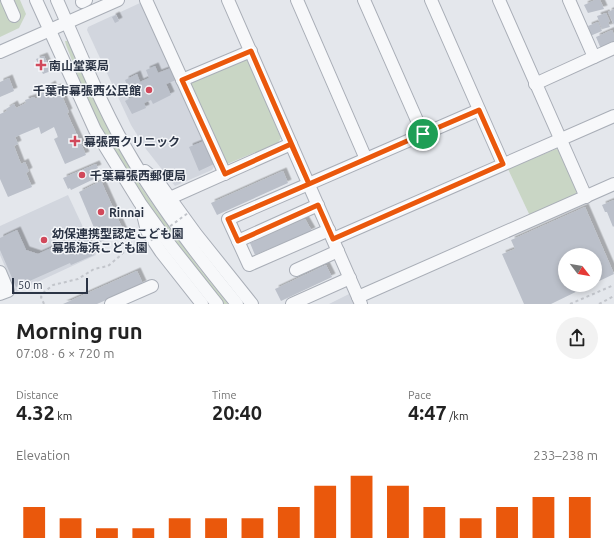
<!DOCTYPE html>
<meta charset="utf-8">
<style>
body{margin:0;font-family:Ubuntu,"Noto Sans JP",sans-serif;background:#f2f2f2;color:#222;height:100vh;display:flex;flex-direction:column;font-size:15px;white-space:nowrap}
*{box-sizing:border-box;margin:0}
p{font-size:13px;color:#767676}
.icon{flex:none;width:22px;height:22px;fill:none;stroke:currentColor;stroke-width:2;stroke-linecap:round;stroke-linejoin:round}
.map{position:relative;height:304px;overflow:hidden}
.sheet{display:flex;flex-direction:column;background:#fff;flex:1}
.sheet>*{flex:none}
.needle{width:26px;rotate:121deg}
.buttons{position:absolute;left:558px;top:248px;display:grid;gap:8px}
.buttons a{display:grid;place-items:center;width:44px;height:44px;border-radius:50%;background:#fff;box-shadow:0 2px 6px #0003;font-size:20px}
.scale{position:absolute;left:12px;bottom:10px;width:76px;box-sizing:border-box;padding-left:4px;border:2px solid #2b3445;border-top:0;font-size:11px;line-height:14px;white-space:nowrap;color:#2b3445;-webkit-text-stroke:3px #f4f6f9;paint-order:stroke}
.pin{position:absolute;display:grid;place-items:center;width:34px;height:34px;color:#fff;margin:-17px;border:2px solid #fff;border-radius:50%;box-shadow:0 1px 4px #0007}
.round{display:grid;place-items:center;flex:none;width:42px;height:42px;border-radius:21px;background:#f2f2f2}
.overview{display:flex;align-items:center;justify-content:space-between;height:68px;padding:0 16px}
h1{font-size:22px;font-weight:700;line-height:30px}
.metrics{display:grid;grid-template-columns:repeat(3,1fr);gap:6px;height:68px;padding:4px 16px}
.metrics div{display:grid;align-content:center}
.metrics b{font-size:20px;font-weight:700}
.metrics small{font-size:11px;font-weight:400}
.metrics p{font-size:11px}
.chart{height:112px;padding:8px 16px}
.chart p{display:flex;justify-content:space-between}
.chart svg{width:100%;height:72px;margin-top:4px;stroke:#ea580c;stroke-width:6}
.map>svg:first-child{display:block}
.built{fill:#d2d6de}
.green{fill:#c9d6c5}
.building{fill:#bbc0ca;filter:url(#shadow)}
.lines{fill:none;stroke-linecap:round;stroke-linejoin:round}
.minor-casing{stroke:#a9aeb7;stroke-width:14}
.path{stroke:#c2c5cb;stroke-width:2;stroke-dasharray:3 3;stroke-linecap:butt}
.minor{stroke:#f7f8fa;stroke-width:12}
.path-bridge{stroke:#c2c5cb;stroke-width:2;stroke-dasharray:3 3;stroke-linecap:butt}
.route-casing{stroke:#fff;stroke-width:8}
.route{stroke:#ea580c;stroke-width:5}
.poi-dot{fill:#d1495b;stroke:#f4f6f9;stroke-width:1.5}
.labels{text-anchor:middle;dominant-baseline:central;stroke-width:3;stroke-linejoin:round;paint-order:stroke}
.poi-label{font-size:12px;font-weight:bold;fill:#2b3445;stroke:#f4f6f9;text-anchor:start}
</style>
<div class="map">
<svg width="614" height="304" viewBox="0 0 614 304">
<defs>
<filter id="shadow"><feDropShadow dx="3.5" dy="-3.5" stdDeviation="0" flood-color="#0004"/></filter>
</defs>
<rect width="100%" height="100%" fill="#e4e7ec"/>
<!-- built -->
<g class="built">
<path d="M 140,3 L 145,5 L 215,165 L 212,170 L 175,186 L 146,149 L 131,125 L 87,30 L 88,27 Z"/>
<path d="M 68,195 L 96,255 L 16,292 L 0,255 L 0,226 Z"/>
<path d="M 349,294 L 354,304 L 329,304 Z"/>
</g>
<!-- green -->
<g class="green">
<path d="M 0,0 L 20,0 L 26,14 L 19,28 L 0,37 Z"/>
<path d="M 65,41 L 68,41 L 139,184 L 158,212 L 199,268 L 228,304 L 222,304 C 186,257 147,210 117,159 C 96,123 81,84 66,45 Z"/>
<path d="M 247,58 L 281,138 L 278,143 L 227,164 L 189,83 Z"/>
<path d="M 556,149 L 561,150 L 578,190 L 575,196 L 530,216 L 508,169 Z"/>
</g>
<!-- building -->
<g class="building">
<path d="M 595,0 L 600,0 L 604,9 L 588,13 L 584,5 Z"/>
<path d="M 614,9 L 614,25 L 608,12 Z"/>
<path d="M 606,13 L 610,22 L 608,22 L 610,27 L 602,29 L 597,16 Z"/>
<path d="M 116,15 L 119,21 L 115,23 L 112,17 Z"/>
<path d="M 598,22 L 602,31 L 590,36 L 587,30 L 589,29 L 588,26 Z"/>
<path d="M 612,30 L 614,35 L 614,43 L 601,49 L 596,37 Z"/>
<path d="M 44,56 L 51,71 L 43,74 L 36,59 Z"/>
<path d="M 155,66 L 158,73 L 171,68 L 176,80 L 166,84 L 171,95 L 153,104 L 151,100 L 144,103 L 146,108 L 132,114 L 125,101 L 132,97 L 125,80 L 137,74 L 140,82 L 149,78 L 146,70 Z"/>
<path d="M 9,78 L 14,91 L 0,97 L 0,82 Z"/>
<path d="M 52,84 L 54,89 L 58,87 L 69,112 L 67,113 L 86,155 L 65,164 L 54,139 L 58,137 L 54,127 L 41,134 L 39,127 L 15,137 L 18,144 L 14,146 L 21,164 L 25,162 L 29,171 L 26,173 L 32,187 L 8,197 L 0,179 L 0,114 L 7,111 L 6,109 L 14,104 L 16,108 L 26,103 L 25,100 L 34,97 L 35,99 L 38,98 L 37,96 L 48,91 L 47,87 Z"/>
<path d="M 204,141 L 214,164 L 199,171 L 189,147 Z"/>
<path d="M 96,164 L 98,168 L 91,171 L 94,179 L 71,190 L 70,188 L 68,189 L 63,178 Z"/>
<path d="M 283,171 L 288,183 L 217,215 L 211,203 Z"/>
<path d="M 101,181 L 124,232 L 100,242 L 79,192 Z"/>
<path d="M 614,200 L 614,226 L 613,227 L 607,212 L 605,212 L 602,205 Z"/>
<path d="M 585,207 L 614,274 L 595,283 L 595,255 L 565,255 L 565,285 L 590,285 L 551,304 L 524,304 L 502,254 L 515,249 L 511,240 Z"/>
<path d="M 305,219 L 312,231 L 255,255 L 250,243 Z"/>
<path d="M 17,230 L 26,250 L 38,254 L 84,233 L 94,255 L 71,265 L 70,263 L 16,287 L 0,250 L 0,238 Z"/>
<path d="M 326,265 L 332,277 L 281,301 L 275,289 Z"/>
<path d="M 137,271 L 143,284 L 97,304 L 63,304 Z"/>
</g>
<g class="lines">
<defs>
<g id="minor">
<path d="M 7,0 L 14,16"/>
<path d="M 36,0 L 95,130 L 140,203 L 171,246 L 217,304"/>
<path d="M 57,0 C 81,54 103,111 134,162 C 164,212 200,259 237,304"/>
<path d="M 146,0 L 225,174"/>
<path d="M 228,0 L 361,304"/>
<path d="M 297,0 L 366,159"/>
<path d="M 364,0 L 423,134"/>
<path d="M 431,0 L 503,164"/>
<path d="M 499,0 L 586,197"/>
<path d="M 569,0 L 594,57"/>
<path d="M 82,2 L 86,0"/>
<path d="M 0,52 L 118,0"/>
<path d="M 182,80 L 251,51"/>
<path d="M 535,84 L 614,48"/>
<path d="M 145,171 L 159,183 L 196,234 L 252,304"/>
<path d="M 170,198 L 291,144"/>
<path d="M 142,210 L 147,231 L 161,252 L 202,304"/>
<path d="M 329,230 L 249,265 L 228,219 L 479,110"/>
<path d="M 333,239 L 614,116"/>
<path d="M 238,241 L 318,205"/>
<path d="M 296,270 L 338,251"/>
<path d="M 0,272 L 8,291 L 0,294"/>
<path d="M 358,297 L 614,184"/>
<path d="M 111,304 L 152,286"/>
<path d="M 292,304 L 350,278"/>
</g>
</defs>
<!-- minor casing -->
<use href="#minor" class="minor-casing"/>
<!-- path -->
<g class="path">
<path d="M 44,304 L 41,297 L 43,293 L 53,285 L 78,279 L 94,269 L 108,266 L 121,255 L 134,240"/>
<path d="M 570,304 L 614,285"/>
<path d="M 599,304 L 614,296"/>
</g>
<!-- minor -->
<use href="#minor" class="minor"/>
<!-- path-bridge -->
<path class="path-bridge" d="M 146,244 L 188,213"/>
</g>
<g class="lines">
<defs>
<path id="route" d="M 423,134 L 309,184 L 251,51 L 182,80 L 225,174 L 291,144 L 309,184 L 228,219 L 238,241 L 318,205 L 333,239 L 503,164 L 479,110 L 423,134"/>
</defs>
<!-- route casing -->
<use href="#route" class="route-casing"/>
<!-- route -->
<use href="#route" class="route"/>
</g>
<!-- markers -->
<g class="poi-dot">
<path d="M39 59h4v4h4v4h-4v4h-4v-4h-4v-4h4z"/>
<circle cx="149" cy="90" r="4"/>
<path d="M73 135h4v4h4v4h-4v4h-4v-4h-4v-4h4z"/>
<circle cx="82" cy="175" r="4"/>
<circle cx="101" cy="212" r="4"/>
<circle cx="44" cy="240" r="4"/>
</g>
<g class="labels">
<!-- poi labels -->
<g class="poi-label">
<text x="49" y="65">南山堂薬局</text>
<text x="141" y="90" text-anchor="end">千葉市幕張西公民館</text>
<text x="84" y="141">幕張西クリニック</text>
<text x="90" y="175">千葉幕張西郵便局</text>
<text x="109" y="212">Rinnai</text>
<text x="52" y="233">幼保連携型認定こども園<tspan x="52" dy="14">幕張海浜こども園</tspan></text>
</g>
</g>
</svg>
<div class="buttons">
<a><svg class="needle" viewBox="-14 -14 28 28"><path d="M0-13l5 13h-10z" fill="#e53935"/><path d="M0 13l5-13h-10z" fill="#767676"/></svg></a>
</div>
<div class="scale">50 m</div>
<div class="pin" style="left:423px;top:134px;background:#1e9e55"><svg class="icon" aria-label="arrive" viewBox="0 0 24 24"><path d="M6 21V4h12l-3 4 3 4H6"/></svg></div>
</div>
<section class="sheet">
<div class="overview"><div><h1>Morning run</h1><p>07:08 · 6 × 720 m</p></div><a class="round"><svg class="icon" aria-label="share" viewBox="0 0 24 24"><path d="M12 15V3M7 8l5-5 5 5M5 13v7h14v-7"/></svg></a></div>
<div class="metrics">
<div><p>Distance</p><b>4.32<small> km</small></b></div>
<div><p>Time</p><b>20:40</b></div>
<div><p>Pace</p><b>4:47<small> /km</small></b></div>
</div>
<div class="chart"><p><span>Elevation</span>233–238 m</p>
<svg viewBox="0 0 160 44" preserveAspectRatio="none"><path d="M5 44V25M15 44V32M25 44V38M35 44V38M45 44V32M55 44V32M65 44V32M75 44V25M85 44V12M95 44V6M105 44V12M115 44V25M125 44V32M135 44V25M145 44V19M155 44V19"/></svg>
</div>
</section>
